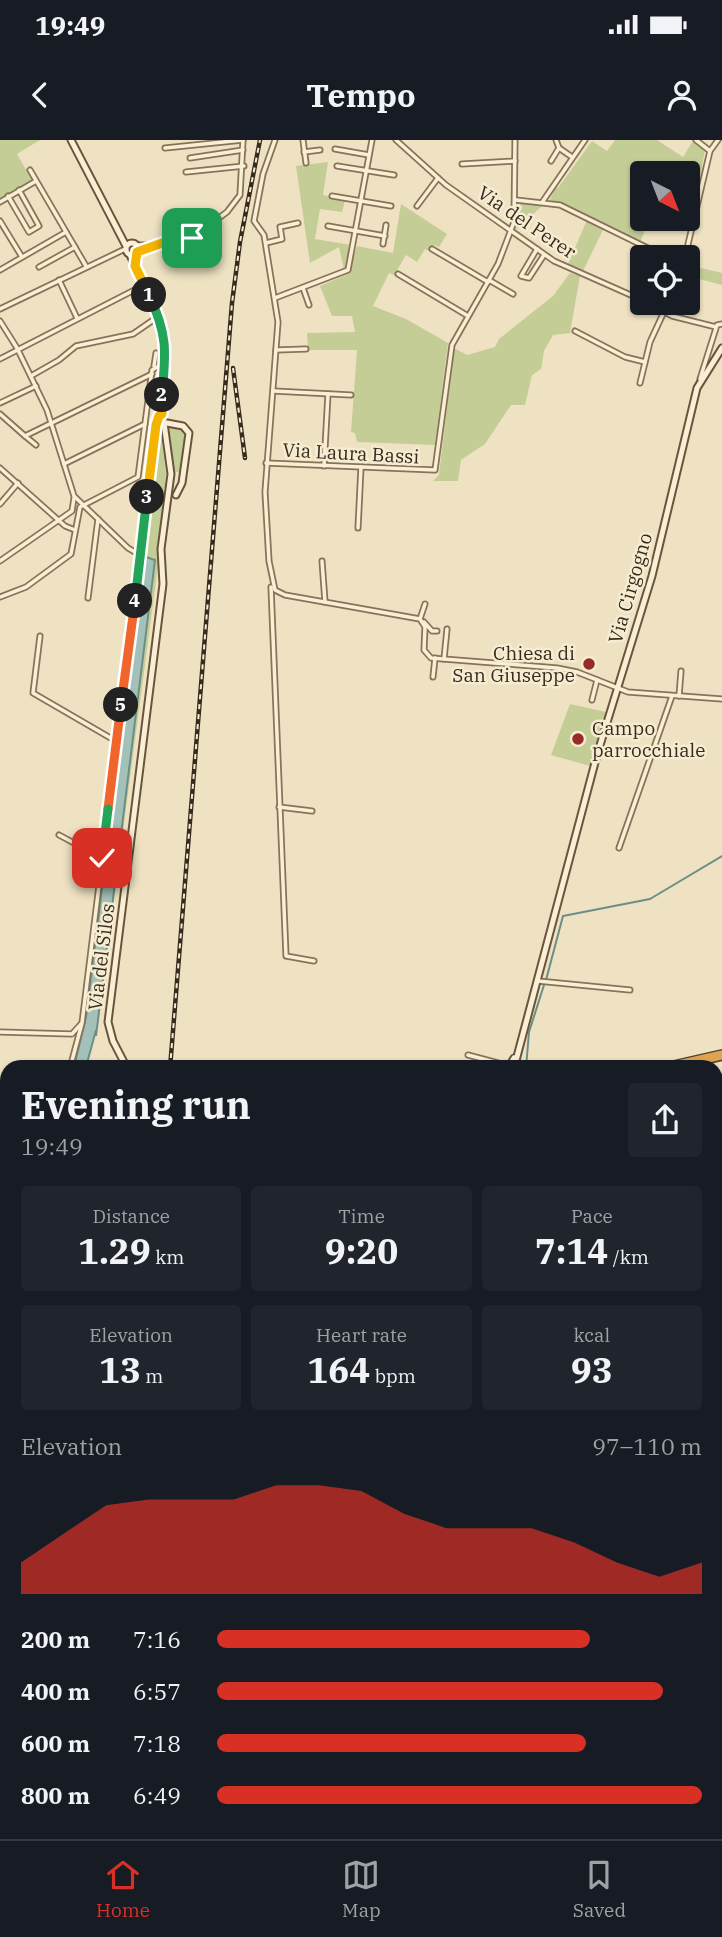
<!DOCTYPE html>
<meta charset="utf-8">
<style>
body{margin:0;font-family:"IBM Plex Serif",serif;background:#20242c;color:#f1f3f6;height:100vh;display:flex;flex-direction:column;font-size:26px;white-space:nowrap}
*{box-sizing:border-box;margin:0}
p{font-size:23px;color:#9ea1a6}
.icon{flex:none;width:38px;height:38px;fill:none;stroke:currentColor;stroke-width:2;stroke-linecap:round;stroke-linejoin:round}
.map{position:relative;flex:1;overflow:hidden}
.sheet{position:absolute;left:0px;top:920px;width:723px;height:779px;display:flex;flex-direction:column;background:#171b24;border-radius:21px 21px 0 0;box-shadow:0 2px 5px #0004}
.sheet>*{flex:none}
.needle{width:46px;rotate:138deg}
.controls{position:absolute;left:630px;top:21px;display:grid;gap:14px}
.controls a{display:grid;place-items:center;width:70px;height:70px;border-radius:7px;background:#171b24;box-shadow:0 2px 5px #0004;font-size:35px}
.pin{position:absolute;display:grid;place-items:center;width:60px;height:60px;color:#fff;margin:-30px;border-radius:14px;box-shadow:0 4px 10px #0006}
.km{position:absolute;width:35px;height:35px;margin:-18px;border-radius:50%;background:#222;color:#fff;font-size:19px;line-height:35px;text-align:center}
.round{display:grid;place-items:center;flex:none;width:74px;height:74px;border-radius:7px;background:#20242c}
.overview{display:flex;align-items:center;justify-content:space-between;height:119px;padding:0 21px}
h1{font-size:38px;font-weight:800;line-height:52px}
.stats{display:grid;grid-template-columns:repeat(3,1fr);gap:10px;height:119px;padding:7px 21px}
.stats div{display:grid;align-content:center;border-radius:7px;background:#20242c;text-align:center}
.stats b{font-size:35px;font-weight:800}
.stats small{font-size:19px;font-weight:400}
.stats p{font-size:19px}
.chart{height:196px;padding:14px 21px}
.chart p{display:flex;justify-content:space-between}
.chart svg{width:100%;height:126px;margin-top:7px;fill:#d93025;opacity:.7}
ul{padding:0 21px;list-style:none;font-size:23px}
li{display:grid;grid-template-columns:112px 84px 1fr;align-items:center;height:52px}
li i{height:18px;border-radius:9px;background:#d93025}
.status{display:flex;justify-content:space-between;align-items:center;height:49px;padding:0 35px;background:#171b24;direction:ltr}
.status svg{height:19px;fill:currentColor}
header{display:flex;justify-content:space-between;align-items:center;height:91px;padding:0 21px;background:#171b24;font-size:32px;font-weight:800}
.tabs{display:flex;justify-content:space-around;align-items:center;height:98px;border-top:2px solid #363941;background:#171b24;font-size:19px;color:#9ea1a6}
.tabs a{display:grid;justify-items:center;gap:4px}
.tabs .on{color:#d93025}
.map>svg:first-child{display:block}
.green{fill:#c5cd96}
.water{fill:#a4c1b9;stroke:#6b8f87;stroke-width:2}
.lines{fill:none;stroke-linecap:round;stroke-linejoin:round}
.stream{stroke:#6b8f87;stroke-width:2}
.street-casing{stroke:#887359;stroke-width:7}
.secondary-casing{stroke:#6a543c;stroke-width:9}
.highway-casing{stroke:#56412d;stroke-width:12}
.street{stroke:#f9efd5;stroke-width:3.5}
.secondary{stroke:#f9efd5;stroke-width:5}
.highway{stroke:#dfa451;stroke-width:9}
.rail-casing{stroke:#382b1d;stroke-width:4.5}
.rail{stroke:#f6ecd2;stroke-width:2;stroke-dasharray:5;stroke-linecap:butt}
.split-1-casing{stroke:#fff;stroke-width:14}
.split-2-casing{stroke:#fff;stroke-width:14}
.split-3-casing{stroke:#fff;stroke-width:14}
.split-4-casing{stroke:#fff;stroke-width:14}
.split-5-casing{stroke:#fff;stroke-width:14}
.split-6-casing{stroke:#fff;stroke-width:14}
.split-7-casing{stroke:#fff;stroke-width:14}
.split-1{stroke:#f5b400;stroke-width:9}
.split-2{stroke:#22a559;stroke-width:9}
.split-3{stroke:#f5b400;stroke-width:9}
.split-4{stroke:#22a559;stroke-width:9}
.split-5{stroke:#f0652b;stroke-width:9}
.split-6{stroke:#f0652b;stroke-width:9}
.split-7{stroke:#22a559;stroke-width:9}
.poi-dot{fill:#982a28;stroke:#f6ecd2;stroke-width:2.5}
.labels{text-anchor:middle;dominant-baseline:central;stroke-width:5;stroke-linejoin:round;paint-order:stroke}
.street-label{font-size:19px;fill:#382b1d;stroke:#f6ecd2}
.poi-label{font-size:19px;fill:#382b1d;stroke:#f6ecd2;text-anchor:end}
</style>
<div class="status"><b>19:49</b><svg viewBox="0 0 49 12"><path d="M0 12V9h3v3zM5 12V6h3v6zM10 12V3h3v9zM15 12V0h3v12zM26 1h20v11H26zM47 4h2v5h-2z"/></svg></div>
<header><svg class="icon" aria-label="back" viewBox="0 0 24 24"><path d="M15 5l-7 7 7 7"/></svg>Tempo<svg class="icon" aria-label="person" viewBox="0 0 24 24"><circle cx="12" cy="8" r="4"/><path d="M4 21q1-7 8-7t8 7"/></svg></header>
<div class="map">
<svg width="722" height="1699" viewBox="0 0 722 1699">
<rect width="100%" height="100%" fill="#eee2c2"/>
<!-- green -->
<g class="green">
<path d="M 0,0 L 40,0 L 17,14 L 32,40 L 0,59 Z"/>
<path d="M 615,0 L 657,0 L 683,17 L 693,1 L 705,10 L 692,80 L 689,80 L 687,86 L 651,79 L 688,79 L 688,33 L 642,33 L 642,79 L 649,79 L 640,103 L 590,76 L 550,60 L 555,47 L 558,48 L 592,1 L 607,11 Z"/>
<path d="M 328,22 L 323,55 L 345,60 L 342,72 L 320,69 L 315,99 L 351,105 L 344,130 L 339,107 L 310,123 L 296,26 Z"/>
<path d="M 522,62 L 544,64 L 516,90 L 520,64 Z"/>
<path d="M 401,64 L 447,94 L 439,107 L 434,105 L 429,111 L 425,109 L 417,122 L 406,115 L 394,135 L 389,133 L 373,166 L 406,179 L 448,203 L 435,305 L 357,302 L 355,293 L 351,292 L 357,210 L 308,210 L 307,193 L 355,192 L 352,176 L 332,176 L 320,146 L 348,134 L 357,106 L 393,113 Z"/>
<path d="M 587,80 L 603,90 L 583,131 L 568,124 Z"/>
<path d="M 688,125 L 722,133 L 722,145 L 688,136 Z"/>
<path d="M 570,133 L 580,136 L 570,193 L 553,195 L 544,211 L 541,229 L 532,235 L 525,265 L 511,265 L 485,304 L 461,320 L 458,341 L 433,341 L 439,335 L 454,208 L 467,215 L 495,207 L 499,199 L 553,156 Z"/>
<path d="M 160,286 L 166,335 L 158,426 L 96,896 L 155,420 L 143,416 Z"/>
<path d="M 167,286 L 183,289 L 187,293 L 181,333 L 173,331 Z"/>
<path d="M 570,564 L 606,572 L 590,626 L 551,615 Z"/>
</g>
<!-- water -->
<g class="water">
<path d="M 143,416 L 155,420 L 96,896 L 96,890 L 86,927 L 74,927 L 86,877 Z"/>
<path d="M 7,1375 L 7,1463 L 0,1517 L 0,1427 Z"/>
</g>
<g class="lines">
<!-- stream -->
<g class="stream">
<path d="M 546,840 L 563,776 L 650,759 L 722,716"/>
<path d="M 526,928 L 529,892 L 544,845"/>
<path d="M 0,1011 L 7,1011"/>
<path d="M 716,1108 L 722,1109"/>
</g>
<defs>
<g id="street">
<path d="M 275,0 L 263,34 L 254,81 L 264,95 L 278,182 L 265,352 L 269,421 L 275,450 L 285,455 L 420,479 L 425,487 L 424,510 L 431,518 L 557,528 L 577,532 L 628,552 L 722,559"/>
<path d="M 303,0 L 306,23"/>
<path d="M 396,0 L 446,45 L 554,121 L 642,160"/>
<path d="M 556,0 L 559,8 L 572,17"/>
<path d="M 165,8 L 243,0"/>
<path d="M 335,9 L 369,15"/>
<path d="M 710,11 L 718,0"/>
<path d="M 304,12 L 320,10"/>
<path d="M 190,18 L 243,10"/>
<path d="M 551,21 L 559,8"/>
<path d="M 462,24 L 515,21"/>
<path d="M 337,26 L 394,35"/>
<path d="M 30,30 L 86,126"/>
<path d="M 186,32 L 244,26"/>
<path d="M 8,56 L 29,92 L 39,86 L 19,50"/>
<path d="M 332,56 L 391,66"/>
<path d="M 516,60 L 560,65 L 666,117"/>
<path d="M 543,61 L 585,0"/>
<path d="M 0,62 L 36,41"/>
<path d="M 417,66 L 438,38"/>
<path d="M 0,81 L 22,117"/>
<circle cx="196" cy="92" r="7"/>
<path d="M 328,86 L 385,96"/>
<path d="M 203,90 L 227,72 L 240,55 L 243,0"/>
<path d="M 266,103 L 282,99 L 280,87 L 298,83"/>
<path d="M 383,104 L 386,85"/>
<path d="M 136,105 L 145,105"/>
<path d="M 432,109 L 488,142"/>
<path d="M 537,109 L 521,136 L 529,138 L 544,115"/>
<path d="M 137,112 L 151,105 L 190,96"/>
<path d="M 685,117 L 710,11 L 696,0"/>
<path d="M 39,127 L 75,107"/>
<path d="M 0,130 L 66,92"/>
<path d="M 398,134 L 468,176"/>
<path d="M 59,140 L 77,178"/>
<path d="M 489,140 L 513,154"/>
<path d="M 303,148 L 309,165"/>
<path d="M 275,158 L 348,130 L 372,0"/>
<path d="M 647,163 L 672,176 L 716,187"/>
<path d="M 0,169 L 125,109"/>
<path d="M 0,181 L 17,208 L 47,270 L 74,356 L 128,408 L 140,415"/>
<path d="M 575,191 L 625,217 L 645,222"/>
<path d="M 276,210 L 306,209"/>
<path d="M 0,219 L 144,145"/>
<path d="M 154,226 L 156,213"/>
<path d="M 31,236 L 59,220 L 76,206 L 133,194 L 159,176"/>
<path d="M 700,239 L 717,185 L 722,184"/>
<path d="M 640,243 L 650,202 L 668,163"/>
<path d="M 274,251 L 351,255"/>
<path d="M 0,263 L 36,246"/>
<path d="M 0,274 L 25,296 L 152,234"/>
<path d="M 25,296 L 36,305"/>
<path d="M 266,323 L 435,330 L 452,205 L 498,124 L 514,82 L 515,0"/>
<path d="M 64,324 L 145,284"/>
<path d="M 324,326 L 328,254"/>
<path d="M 0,328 L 65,386 L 75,390"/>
<path d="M 0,364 L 18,343"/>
<path d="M 358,388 L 361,327"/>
<path d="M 0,421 L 72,371 L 74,358"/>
<path d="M 322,421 L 325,462"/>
<path d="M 271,447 L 286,816 L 314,821"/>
<path d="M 0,457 L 26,447 L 71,414 L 80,367 L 138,337 L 152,230 L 164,223"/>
<path d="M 88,458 L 98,379"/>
<path d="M 420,479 L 425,464"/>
<path d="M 424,482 L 432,491 L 437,491"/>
<path d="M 40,496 L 33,553 L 114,600"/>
<path d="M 444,519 L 447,489"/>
<path d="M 433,537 L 435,518"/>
<path d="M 679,556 L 681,531"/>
<path d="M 592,560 L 597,540"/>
<path d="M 114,600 L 117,580"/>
<path d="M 279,667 L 312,671"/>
<path d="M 59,695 L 102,718"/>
<path d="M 619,708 L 672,556"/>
<path d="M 538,841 L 630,850"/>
<path d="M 0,892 L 72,894 L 81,884"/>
<path d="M 468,915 L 510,926"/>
<path d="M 70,928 L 82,883 L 156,285 L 159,276 L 162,274"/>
<path d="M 0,1004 L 7,1005"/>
<path d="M 716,1114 L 722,1115"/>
<path d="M 716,1319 L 722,1320"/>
<path d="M 716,1670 L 722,1671"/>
<path d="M 503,1699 L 503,1692"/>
<path d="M 552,1699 L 552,1692"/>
</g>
<g id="secondary">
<path d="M 71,0 L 126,106"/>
<circle cx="132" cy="109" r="6"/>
<path d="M 167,283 L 183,286 L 189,293 L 182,343 L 176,355"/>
<path d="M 127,928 L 113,901 L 108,882 L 163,444 L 161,409 L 171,334 L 162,268 L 166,202 L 161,181 L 130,115"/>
<path d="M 508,928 L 514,918"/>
<path d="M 514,928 L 597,615 L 652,436 L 697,248 L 722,208"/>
<path d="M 716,1685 L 722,1691"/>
</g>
<g id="highway">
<path d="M 665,928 L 722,915"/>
<path d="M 0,985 L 7,984"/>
</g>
</defs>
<!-- street casing -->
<use href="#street" class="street-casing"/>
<!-- secondary casing -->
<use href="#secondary" class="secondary-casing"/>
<!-- highway casing -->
<use href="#highway" class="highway-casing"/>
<!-- street -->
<use href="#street" class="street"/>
<!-- secondary -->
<use href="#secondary" class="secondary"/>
<!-- highway -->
<use href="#highway" class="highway"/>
<defs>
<g id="rail">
<path d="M 233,228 L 245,318"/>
<path d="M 170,928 L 232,163 L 240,102 L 260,0"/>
<path d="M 108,1699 L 108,1692"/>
</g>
</defs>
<!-- rail casing -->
<use href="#rail" class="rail-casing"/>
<!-- rail -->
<use href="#rail" class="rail"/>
</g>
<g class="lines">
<defs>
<path id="split-1" d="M 149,155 L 135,126 L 137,112 L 179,97 L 192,98"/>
<path id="split-2" d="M 149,155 C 168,195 166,212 162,255"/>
<path id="split-3" d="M 147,357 L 156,285 L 159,276 L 162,274 L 162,255"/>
<path id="split-4" d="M 135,461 L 147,357"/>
<path id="split-5" d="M 121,565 L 135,461"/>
<path id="split-6" d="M 108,669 L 121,565"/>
<path id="split-7" d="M 102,718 L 108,669"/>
</defs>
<!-- split-1 casing -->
<use href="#split-1" class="split-1-casing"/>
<!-- split-2 casing -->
<use href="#split-2" class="split-2-casing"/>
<!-- split-3 casing -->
<use href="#split-3" class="split-3-casing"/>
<!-- split-4 casing -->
<use href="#split-4" class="split-4-casing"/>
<!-- split-5 casing -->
<use href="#split-5" class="split-5-casing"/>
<!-- split-6 casing -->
<use href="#split-6" class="split-6-casing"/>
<!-- split-7 casing -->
<use href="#split-7" class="split-7-casing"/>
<!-- split-1 -->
<use href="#split-1" class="split-1"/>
<!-- split-2 -->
<use href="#split-2" class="split-2"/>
<!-- split-3 -->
<use href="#split-3" class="split-3"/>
<!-- split-4 -->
<use href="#split-4" class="split-4"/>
<!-- split-5 -->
<use href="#split-5" class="split-5"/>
<!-- split-6 -->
<use href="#split-6" class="split-6"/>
<!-- split-7 -->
<use href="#split-7" class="split-7"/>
</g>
<!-- markers -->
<g class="poi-dot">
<circle cx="589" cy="524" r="7"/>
<circle cx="578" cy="599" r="7"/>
</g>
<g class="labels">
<!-- street labels -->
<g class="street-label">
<text transform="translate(527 82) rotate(34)">Via del Perer</text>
<text transform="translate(351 313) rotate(3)">Via Laura Bassi</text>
<text transform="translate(630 448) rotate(-74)">Via Cirgogno</text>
<text transform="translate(101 817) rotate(-83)">Via del Silos</text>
</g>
<!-- poi labels -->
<g class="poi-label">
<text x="575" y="513">Chiesa di<tspan x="575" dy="22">San Giuseppe</tspan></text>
<text x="592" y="588" text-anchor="start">Campo<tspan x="592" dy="22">parrocchiale</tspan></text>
</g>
</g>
</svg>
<div class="controls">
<a><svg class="needle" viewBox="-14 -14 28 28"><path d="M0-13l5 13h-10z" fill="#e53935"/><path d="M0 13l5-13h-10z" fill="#9ea1a6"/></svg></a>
<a><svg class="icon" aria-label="locate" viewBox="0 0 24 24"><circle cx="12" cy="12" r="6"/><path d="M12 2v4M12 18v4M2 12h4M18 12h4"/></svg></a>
</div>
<div class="pin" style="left:192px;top:98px;background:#1e9e55"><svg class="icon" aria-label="arrive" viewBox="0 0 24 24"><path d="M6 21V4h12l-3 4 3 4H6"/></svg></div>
<div class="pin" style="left:102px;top:718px;background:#d93025"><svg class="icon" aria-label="check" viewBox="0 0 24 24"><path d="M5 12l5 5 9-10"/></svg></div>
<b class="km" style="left:149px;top:155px">1</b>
<b class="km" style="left:162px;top:255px">2</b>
<b class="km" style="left:147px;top:357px">3</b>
<b class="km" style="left:135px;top:461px">4</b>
<b class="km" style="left:121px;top:565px">5</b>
<section class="sheet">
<div class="overview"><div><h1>Evening run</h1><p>19:49</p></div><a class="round"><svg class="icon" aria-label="share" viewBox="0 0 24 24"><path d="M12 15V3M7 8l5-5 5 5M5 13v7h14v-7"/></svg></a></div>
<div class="stats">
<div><p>Distance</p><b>1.29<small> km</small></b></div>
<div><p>Time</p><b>9:20</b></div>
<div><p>Pace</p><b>7:14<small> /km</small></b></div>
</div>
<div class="stats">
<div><p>Elevation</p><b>13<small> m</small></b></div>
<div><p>Heart rate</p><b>164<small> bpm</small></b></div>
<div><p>kcal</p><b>93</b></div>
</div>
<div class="chart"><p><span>Elevation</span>97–110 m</p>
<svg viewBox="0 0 160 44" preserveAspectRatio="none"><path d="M0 44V33L10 23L20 13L30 11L40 11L50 11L60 6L70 6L80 8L90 16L100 21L110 21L120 21L130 26L140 33L150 38L160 33V44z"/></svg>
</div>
<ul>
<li><b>200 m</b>7:16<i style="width:77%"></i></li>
<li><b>400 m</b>6:57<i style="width:92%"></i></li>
<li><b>600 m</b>7:18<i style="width:76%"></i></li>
<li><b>800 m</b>6:49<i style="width:100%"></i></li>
</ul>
</section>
</div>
<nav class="tabs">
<a class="on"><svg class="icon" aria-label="home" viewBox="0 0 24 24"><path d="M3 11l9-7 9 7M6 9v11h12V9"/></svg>Home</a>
<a><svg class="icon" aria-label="map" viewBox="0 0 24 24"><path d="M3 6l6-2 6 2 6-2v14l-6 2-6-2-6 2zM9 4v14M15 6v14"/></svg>Map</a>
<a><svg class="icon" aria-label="saved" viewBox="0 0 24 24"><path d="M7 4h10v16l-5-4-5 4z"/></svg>Saved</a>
</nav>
